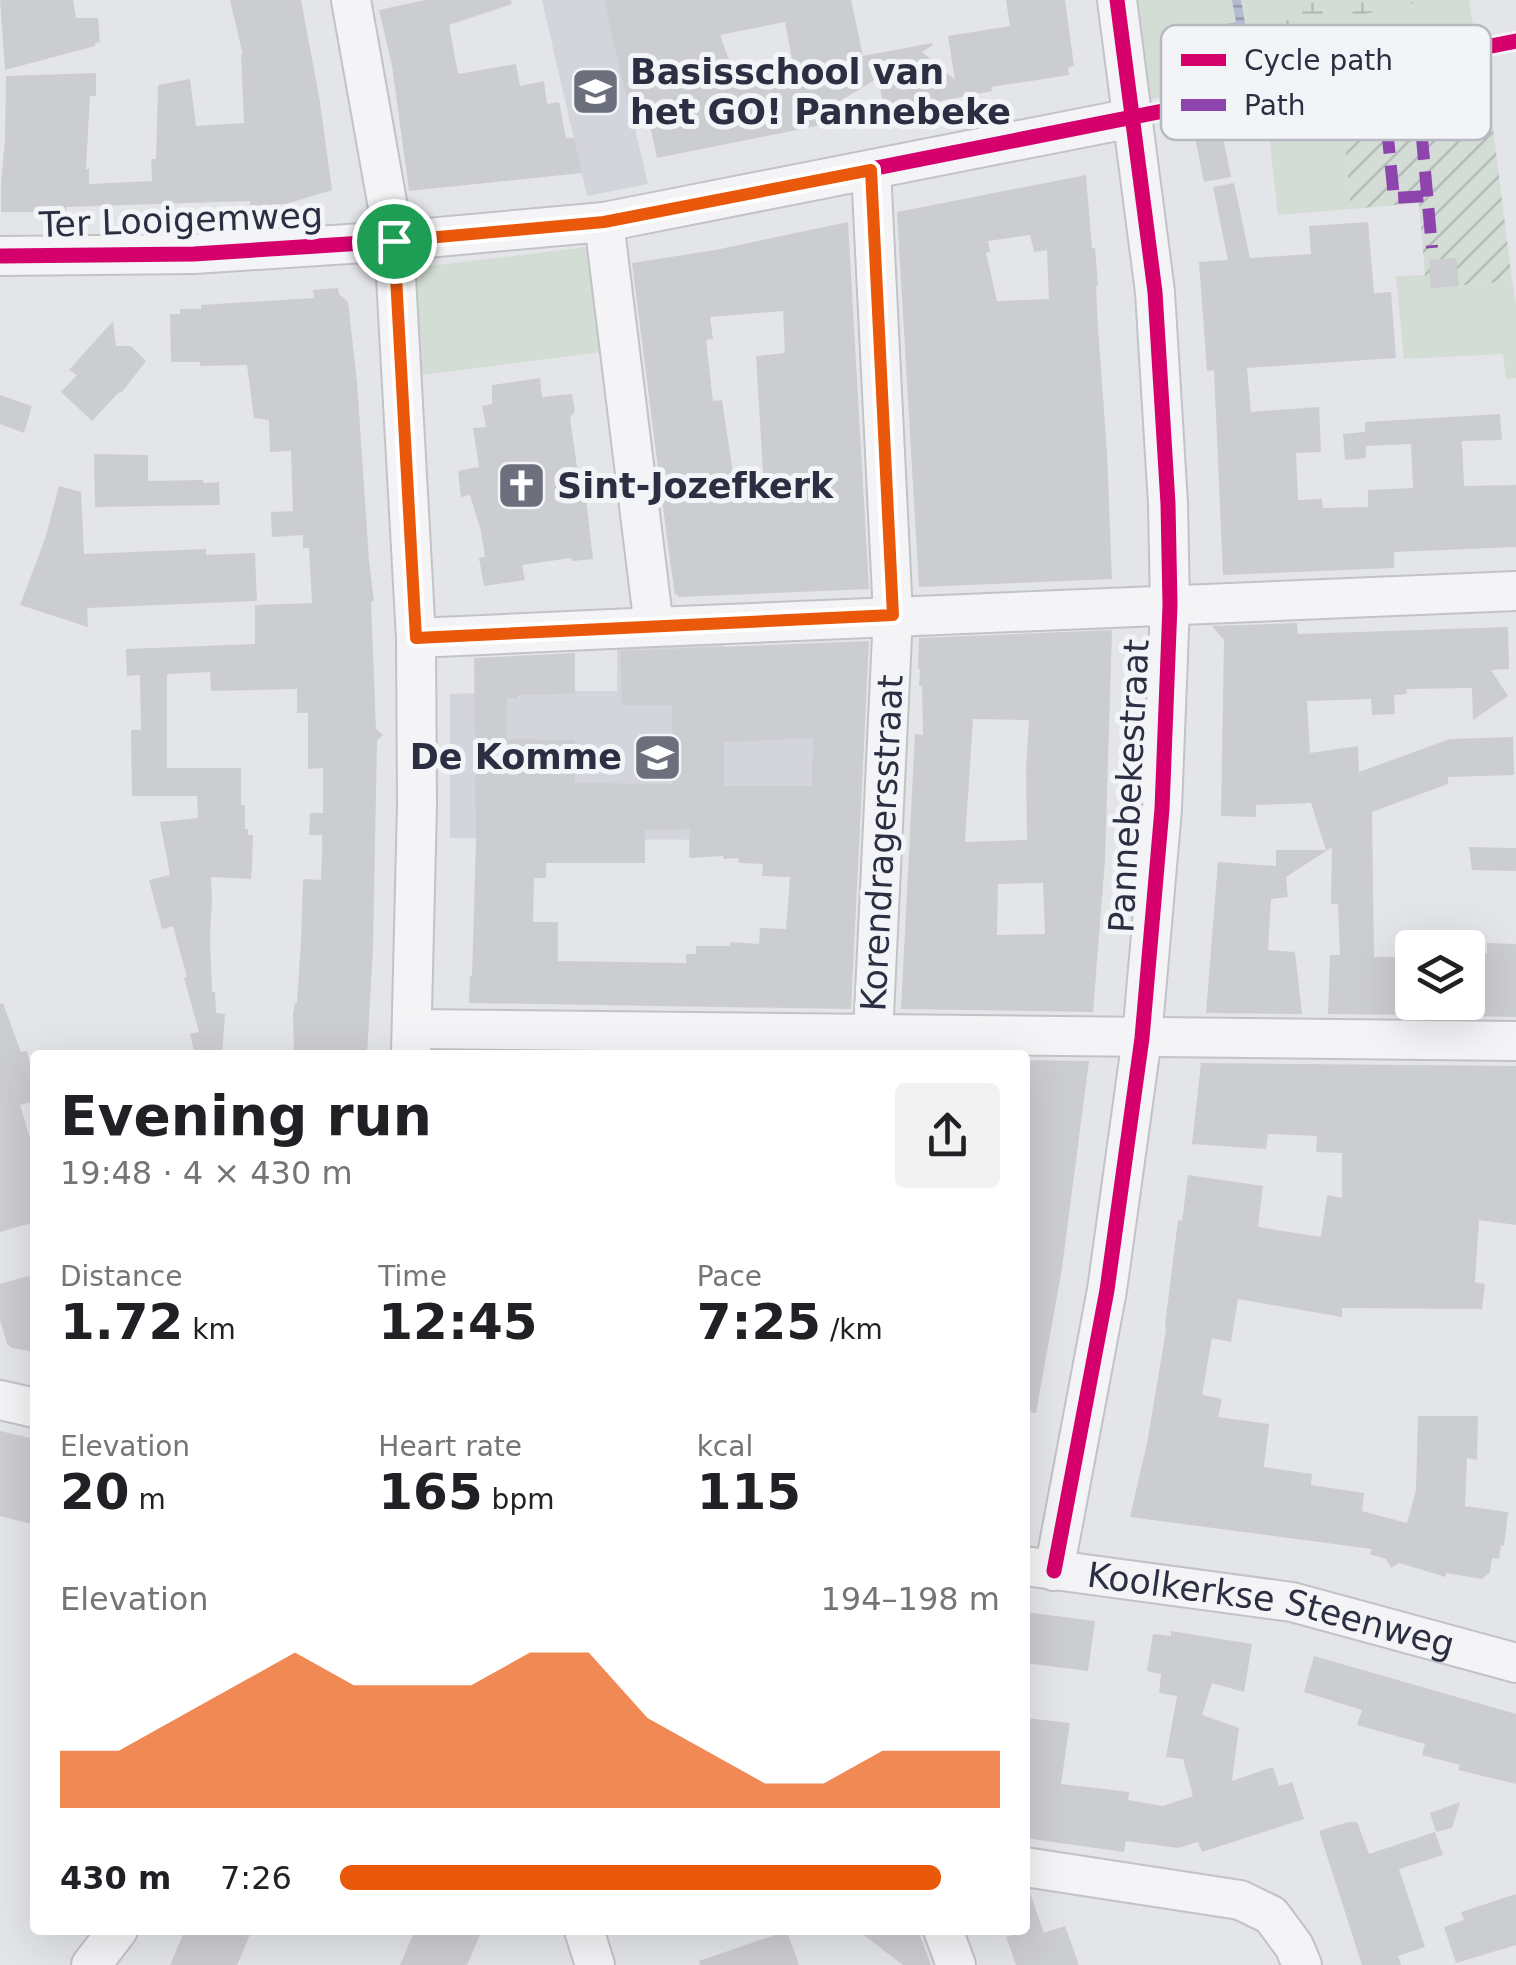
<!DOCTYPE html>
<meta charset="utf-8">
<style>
body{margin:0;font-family:"DejaVu Sans",sans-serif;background:#f2f2f2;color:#202124;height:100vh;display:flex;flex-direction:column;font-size:38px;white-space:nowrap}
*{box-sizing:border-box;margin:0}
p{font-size:32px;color:#757577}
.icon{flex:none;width:55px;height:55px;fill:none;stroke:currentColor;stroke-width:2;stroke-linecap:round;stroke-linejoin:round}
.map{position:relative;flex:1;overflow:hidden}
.sheet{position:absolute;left:30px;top:1050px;width:1000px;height:885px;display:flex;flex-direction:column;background:#fff;border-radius:10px;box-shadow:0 10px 40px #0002}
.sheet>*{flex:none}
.buttons{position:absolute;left:1395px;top:930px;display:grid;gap:20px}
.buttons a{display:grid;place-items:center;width:90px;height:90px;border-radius:10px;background:#fff;box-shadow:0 10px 40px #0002;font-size:50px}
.pin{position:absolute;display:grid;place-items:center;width:85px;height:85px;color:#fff;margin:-42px;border:5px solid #fff;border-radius:50%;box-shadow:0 2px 10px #0007}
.round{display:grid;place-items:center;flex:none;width:105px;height:105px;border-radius:10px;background:#f2f2f2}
.summary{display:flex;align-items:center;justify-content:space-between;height:170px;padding:0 30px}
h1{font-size:55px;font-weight:700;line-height:75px}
.metrics{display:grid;grid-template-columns:repeat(3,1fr);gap:15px;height:170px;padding:10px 30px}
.metrics div{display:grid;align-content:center}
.metrics b{font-size:50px;font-weight:700}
.metrics small{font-size:28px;font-weight:400}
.metrics p{font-size:28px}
.chart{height:280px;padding:20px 30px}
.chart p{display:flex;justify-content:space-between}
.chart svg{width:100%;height:180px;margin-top:10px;fill:#ea580c;opacity:.7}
ul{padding:0 30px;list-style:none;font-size:32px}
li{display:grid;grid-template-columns:160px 120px 1fr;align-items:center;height:75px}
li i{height:25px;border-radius:12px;background:#ea580c}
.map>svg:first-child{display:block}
.built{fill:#d3d4dc}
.green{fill:#d3dcd5}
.wetland{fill:url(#wetland-marsh)}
.garden{fill:url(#garden-furrows)}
.water{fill:url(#water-rules)}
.building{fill:#cccdd1;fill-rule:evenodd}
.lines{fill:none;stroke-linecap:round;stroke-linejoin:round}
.minor-casing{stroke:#c2c3c7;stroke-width:42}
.minor{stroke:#f4f4f6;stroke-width:38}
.quiet{stroke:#8e44ad;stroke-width:12;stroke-dasharray:25 12;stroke-linecap:butt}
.cycleway-casing{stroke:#f3f4f8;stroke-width:21}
.cycleway{stroke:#d6006c;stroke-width:15}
.route-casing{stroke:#fff;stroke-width:20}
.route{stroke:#ea580c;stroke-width:12}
.labels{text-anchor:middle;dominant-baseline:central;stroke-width:10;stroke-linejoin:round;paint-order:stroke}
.poi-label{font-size:35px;font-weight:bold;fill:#2c2f42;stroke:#f3f4f8;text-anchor:start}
.street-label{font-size:35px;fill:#2c2f42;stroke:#f3f4f8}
.key{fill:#f3f4f8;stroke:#b7b9c1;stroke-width:2.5}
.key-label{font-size:28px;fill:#2c2f42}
</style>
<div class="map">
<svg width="1516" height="1965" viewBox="0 0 1516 1965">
<defs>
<pattern id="wetland-marsh" width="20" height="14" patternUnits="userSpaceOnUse" patternTransform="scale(2.5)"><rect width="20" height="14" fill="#d3dcd5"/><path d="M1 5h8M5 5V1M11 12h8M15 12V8" fill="none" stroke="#b5bdb8"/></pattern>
<pattern id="garden-furrows" width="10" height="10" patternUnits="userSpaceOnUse" patternTransform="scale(2.5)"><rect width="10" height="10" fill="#d3dcd5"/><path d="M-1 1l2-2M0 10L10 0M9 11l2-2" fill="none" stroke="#b5bdb8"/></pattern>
<pattern id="water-rules" width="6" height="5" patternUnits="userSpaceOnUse" patternTransform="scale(2.5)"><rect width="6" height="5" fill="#b4bcd2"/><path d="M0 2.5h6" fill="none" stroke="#9399ac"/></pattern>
</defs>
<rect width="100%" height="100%" fill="#e4e5e9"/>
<!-- built -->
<g class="built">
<path d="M 542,0 L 604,0 L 648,184 L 587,196 Z"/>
<path d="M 723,645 L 724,727 L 865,723 L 859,846 L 735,840 L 450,838 L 450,694 L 475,693 L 504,698 L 574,691 L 617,691 L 617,649 Z"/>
</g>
<!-- green -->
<g class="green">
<path d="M 1136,0 L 1469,0 L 1475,39 L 1287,72 L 1149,100 Z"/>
<path d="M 1340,87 L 1351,209 L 1278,215 L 1265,101 Z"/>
<path d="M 595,246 L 609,351 L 422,375 L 414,268 Z"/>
<path d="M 1425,275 L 1427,288 L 1512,281 L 1516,304 L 1516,378 L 1506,379 L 1503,354 L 1404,359 L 1396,276 Z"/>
</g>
<!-- wetland -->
<path class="wetland" d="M 1275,0 L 1415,0 L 1416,3 L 1276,33 Z"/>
<!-- garden -->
<path class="garden" d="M 1485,63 L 1512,281 L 1426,288 L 1419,203 L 1351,209 L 1340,87 Z"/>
<!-- water -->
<path class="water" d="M 1232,0 L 1241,0 L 1249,47 L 1190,61 L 1183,34 L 1236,22 Z"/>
<!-- building -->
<g class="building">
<path d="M 0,0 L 73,0 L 76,18 L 98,18 L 100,42 L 95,43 L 95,46 L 5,70 Z"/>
<path d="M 230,0 L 301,0 L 320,102 L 332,190 L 286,204 L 250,206 L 250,201 L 66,207 L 66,212 L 1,212 L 1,185 L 5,139 L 6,76 L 96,73 L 96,96 L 90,96 L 86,169 L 89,169 L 89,184 L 152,181 L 151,159 L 156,159 L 158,85 L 190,79 L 196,126 L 244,123 L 241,55 L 243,55 Z"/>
<path d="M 425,0 L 511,0 L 512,4 L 449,25 L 458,74 L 516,64 L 520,86 L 544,81 L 547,104 L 559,102 L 566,138 L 574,138 L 582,173 L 409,191 L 392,66 L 379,10 Z"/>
<path d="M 604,0 L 851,0 L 863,56 L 932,43 L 933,45 L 922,52 L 955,80 L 948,36 L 1010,26 L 1006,0 L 1065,0 L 1074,66 L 1068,67 L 1069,75 L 991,87 L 992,91 L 885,112 L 878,78 L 837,103 L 841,121 L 657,158 L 650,126 L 634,130 ZM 785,22 L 793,64 L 735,76 L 720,35 Z"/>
<path d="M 1220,123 L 1231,177 L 1204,182 L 1193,128 Z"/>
<path d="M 1086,175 L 1092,248 L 1095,248 L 1098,286 L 1096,286 L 1098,327 L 1107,452 L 1112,579 L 919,587 L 897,212 ZM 1030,235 L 1034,252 L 1047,250 L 1049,299 L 997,301 L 986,253 L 990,252 L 988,241 Z"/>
<path d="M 1234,183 L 1250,258 L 1311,254 L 1309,226 L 1368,222 L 1374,293 L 1391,292 L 1396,358 L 1247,368 L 1251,412 L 1319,407 L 1321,452 L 1296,453 L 1298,500 L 1322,499 L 1323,508 L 1368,507 L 1368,490 L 1413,488 L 1411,444 L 1366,446 L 1366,458 L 1345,460 L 1343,434 L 1365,432 L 1365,422 L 1500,414 L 1502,440 L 1462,441 L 1464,486 L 1516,485 L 1516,547 L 1394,552 L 1394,568 L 1223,575 L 1214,370 L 1207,371 L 1199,262 L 1228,260 L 1213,187 Z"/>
<path d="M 848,222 L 869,589 L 678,597 L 678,594 L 675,595 L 668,546 L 632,263 L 715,250 ZM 783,311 L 785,353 L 756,356 L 764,489 L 736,492 L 722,400 L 713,401 L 706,340 L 713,339 L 710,317 Z"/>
<path d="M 1456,258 L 1459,286 L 1431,288 L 1429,260 Z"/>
<path d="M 338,288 L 339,294 L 348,302 L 357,382 L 369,560 L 374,601 L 371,602 L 376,729 L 383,735 L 377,741 L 373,948 L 367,1055 L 294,1055 L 293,1014 L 295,1003 L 297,1003 L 301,941 L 303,879 L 321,880 L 322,857 L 322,835 L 309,835 L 310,813 L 323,813 L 323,768 L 308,769 L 308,713 L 297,713 L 297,689 L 211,691 L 210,672 L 167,674 L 167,768 L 241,768 L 241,805 L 245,805 L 245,829 L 248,829 L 248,835 L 253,835 L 252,866 L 251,879 L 211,877 L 212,900 L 210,937 L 212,992 L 215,992 L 216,1013 L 225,1014 L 222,1055 L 195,1055 L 190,1034 L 199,1032 L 184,978 L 187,977 L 173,926 L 162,929 L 149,880 L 170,875 L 160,822 L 198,818 L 197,796 L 132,796 L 131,730 L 141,730 L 140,675 L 127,676 L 126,649 L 255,644 L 255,605 L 312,603 L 309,548 L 303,548 L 303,535 L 272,537 L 271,512 L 293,511 L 291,451 L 270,452 L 269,420 L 254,418 L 247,365 L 200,366 L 200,362 L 171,362 L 170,314 L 180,314 L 180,309 L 201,309 L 201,305 L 314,298 L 313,290 Z"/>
<path d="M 113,321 L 116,346 L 131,346 L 146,361 L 122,392 L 118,393 L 92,421 L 61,392 L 77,375 L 69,370 Z"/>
<path d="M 540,378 L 542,397 L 572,394 L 575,411 L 570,418 L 578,474 L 583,473 L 593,559 L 572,561 L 571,558 L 522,565 L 525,580 L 484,586 L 479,558 L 485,557 L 481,531 L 470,495 L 461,497 L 458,471 L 479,467 L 473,428 L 486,427 L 482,406 L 492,404 L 492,385 Z"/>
<path d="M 0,395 L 32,406 L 24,433 L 0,424 Z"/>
<path d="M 94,454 L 148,455 L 148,481 L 203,480 L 204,483 L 219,482 L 220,505 L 95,507 Z"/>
<path d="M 59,486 L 81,492 L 84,554 L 206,549 L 206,555 L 255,553 L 257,601 L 87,608 L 88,627 L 20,605 L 45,539 Z"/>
<path d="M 1297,623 L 1298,634 L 1508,627 L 1509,669 L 1491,670 L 1508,696 L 1473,720 L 1472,688 L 1406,689 L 1407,694 L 1394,695 L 1395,714 L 1372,715 L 1371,699 L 1307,701 L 1310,753 L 1358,746 L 1359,772 L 1450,739 L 1513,737 L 1514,775 L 1448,777 L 1448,784 L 1372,812 L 1374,957 L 1412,957 L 1412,1015 L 1328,1014 L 1330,955 L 1340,955 L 1338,904 L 1331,904 L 1332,847 L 1286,877 L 1288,897 L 1271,899 L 1268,950 L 1295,952 L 1302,1014 L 1206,1013 L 1218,862 L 1276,866 L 1276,850 L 1326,850 L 1311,803 L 1256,805 L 1256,817 L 1221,816 L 1224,640 L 1212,626 Z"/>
<path d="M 1112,630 L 1105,860 L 1093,1012 L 901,1009 L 915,734 L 923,735 L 922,686 L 919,686 L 920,669 L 918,669 L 919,638 ZM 973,719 L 1029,720 L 1026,769 L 1027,840 L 965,842 ZM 1043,883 L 1045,934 L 997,935 L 998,884 Z"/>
<path d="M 869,641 L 851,1009 L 469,1003 L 470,976 L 472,976 L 476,840 L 474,658 L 575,653 L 575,693 L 518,696 L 518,698 L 507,698 L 507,739 L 575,740 L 575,783 L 672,784 L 672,705 L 622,705 L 620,651 ZM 813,738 L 812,786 L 724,786 L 724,742 ZM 690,829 L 689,858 L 723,856 L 724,859 L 738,858 L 739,863 L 763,864 L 762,876 L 790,877 L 786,929 L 760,928 L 759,944 L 730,942 L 730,946 L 696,946 L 696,954 L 686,954 L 686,963 L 558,961 L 558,922 L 533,922 L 534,878 L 546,878 L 546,863 L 645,863 L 645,830 Z"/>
<path d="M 1469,847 L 1516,848 L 1516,871 L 1472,870 Z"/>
<path d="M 1487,943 L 1516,944 L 1516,1017 L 1468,1016 L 1468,954 L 1487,953 Z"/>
<path d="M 3,1003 L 21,1052 L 27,1051 L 30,1063 L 35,1061 L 35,1101 L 20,1105 L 35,1155 L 35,1222 L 0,1232 L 0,1004 Z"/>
<path d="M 1025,1060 L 1089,1061 L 1062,1268 L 1036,1413 L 1025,1412 Z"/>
<path d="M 1201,1063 L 1516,1066 L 1516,1225 L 1479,1220 L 1475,1282 L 1485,1284 L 1482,1309 L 1342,1308 L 1342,1317 L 1238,1299 L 1231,1342 L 1212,1338 L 1202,1395 L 1222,1399 L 1218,1417 L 1269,1424 L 1264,1467 L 1312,1474 L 1311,1485 L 1364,1493 L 1362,1511 L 1407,1523 L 1416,1490 L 1418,1416 L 1478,1416 L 1477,1460 L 1467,1458 L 1465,1506 L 1508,1512 L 1504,1546 L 1501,1545 L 1499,1559 L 1492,1558 L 1490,1572 L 1482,1579 L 1446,1573 L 1446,1577 L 1399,1563 L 1391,1568 L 1386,1559 L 1370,1554 L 1372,1549 L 1130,1517 L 1147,1443 L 1166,1330 L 1165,1325 L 1178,1220 L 1182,1221 L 1188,1175 L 1263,1186 L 1258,1227 L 1321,1237 L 1327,1195 L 1342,1198 L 1342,1153 L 1316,1152 L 1317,1136 L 1268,1134 L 1266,1149 L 1192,1144 Z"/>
<path d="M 35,1274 L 35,1352 L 12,1348 L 7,1344 L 0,1320 L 0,1284 Z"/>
<path d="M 0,1431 L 35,1439 L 35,1525 L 0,1516 Z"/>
<path d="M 1025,1612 L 1095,1621 L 1088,1671 L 1025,1663 Z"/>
<path d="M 1171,1631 L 1252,1644 L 1244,1692 L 1212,1683 L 1202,1715 L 1239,1728 L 1232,1781 L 1273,1767 L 1279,1786 L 1292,1782 L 1304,1819 L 1202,1852 L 1198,1842 L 1178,1848 L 1126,1841 L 1124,1852 L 1025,1838 L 1025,1718 L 1070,1723 L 1061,1784 L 1129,1792 L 1128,1800 L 1163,1806 L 1193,1796 L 1183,1759 L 1166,1757 L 1177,1696 L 1159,1693 L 1161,1674 L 1147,1671 L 1153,1634 L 1171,1636 Z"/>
<path d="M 1314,1656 L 1516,1714 L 1516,1784 L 1458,1770 L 1460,1765 L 1422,1755 L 1425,1744 L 1357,1725 L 1362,1710 L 1304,1692 Z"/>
<path d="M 1460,1802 L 1452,1828 L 1436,1832 L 1430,1813 Z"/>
<path d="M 1348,1822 L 1357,1822 L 1369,1854 L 1435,1832 L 1443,1855 L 1399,1869 L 1425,1947 L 1398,1956 L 1401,1965 L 1362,1965 L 1319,1831 Z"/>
<path d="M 1025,1890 L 1029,1890 L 1044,1933 L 1065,1926 L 1079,1965 L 1016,1965 L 1006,1937 L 1025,1931 Z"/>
<path d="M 1516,1894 L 1516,1945 L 1456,1963 L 1444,1927 L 1464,1920 L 1461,1912 Z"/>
<path d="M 185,1930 L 252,1930 L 237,1965 L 170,1965 Z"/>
<path d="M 415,1930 L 482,1930 L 467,1965 L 400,1965 Z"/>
<path d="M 857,1930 L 918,1930 L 931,1965 L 903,1965 Z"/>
<path d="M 787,1931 L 799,1965 L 700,1965 L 699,1961 Z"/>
</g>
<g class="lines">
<defs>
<g id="minor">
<path d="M 351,0 L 394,241 L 416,638 L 417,805 L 411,1053"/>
<path d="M 871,170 L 893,615 L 873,1036"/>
<path d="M 0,256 L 194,254 L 394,241 L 604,222 L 1132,118"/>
<path d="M 654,627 L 1516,591"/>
<path d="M 416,638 L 654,627 L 604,222"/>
<path d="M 412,1029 L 1516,1041"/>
<path d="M 0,1400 L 35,1408"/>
<path id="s1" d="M 1025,1566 L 1292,1602 L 1516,1663"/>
<path d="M 1054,1571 L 1107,1290 L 1142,1038 L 1162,809 L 1170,605 L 1168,504 L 1155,292 L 1117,0"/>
<path d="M 1025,1867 L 1240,1900 L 1271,1915 L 1294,1946 L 1302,1965"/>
<path d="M 584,1930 L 595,1965"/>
<path d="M 943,1930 L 956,1965"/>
<path d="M 91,1965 L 118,1930"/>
</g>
</defs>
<!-- minor casing -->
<use href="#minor" class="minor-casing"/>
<!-- minor -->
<use href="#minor" class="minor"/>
<!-- quiet -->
<g class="quiet">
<path d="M 1415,61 L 1432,248"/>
<path d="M 1416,84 L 1383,88 L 1394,198 L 1427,196"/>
</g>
<defs>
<g id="cycleway">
<path d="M 0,256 L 194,254 L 394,241 L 604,222 L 1516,41"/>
<path d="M 1054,1571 L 1107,1290 L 1142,1038 L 1162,809 L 1170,605 L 1168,504 L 1155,292 L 1117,0"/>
</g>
</defs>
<!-- cycleway casing -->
<use href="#cycleway" class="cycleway-casing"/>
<!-- cycleway -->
<use href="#cycleway" class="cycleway"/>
</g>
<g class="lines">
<defs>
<path id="route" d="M 871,170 L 893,615 L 416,638 L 394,241 L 604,222 Z"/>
</defs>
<!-- route casing -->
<use href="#route" class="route-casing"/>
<!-- route -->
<use href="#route" class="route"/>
</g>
<!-- icons -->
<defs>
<symbol id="school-square" viewBox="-11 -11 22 22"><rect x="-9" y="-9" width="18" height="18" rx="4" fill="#6c6f7c" stroke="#f3f4f8"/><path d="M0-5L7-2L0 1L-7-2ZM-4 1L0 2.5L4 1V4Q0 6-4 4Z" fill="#fff"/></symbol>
<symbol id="church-square" viewBox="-11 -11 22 22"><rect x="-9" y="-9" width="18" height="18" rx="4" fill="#6c6f7c" stroke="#f3f4f8"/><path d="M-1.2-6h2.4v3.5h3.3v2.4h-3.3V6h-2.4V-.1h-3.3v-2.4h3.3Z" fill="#fff"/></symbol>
</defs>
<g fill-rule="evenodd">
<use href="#school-square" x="568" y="64" width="55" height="55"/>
<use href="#church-square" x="494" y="458" width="55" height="55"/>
<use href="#school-square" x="630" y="730" width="55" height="55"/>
</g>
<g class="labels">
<!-- poi labels -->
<g class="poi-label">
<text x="630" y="72">Basisschool van<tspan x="630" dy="40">het GO! Pannebeke</tspan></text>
<text x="557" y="486">Sint-Jozefkerk</text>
<text x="622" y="757" text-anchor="end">De Komme</text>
</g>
<!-- street labels -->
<g class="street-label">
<text transform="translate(181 220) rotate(-2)">Ter Looigemweg</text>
<text transform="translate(1129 786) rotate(-87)">Pannebekestraat</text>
<text transform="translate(882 843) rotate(-87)">Korendragersstraat</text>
<text stroke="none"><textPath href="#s1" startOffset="250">Koolkerkse Steenweg</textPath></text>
</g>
</g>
<!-- legend -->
<rect x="1161" y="25" width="330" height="115" rx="15" class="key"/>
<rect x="1181" y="54" width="45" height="12" fill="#d6006c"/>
<rect x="1181" y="99" width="45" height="12" fill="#8e44ad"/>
<g class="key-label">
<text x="1244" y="70">Cycle path</text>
<text x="1244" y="115">Path</text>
</g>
</svg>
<div class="buttons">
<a><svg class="icon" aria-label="layers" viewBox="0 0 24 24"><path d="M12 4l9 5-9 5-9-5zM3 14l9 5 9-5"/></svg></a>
</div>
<div class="pin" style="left:394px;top:241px;background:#1e9e55"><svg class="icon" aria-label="arrive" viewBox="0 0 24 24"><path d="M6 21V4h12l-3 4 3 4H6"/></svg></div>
<section class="sheet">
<div class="summary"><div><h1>Evening run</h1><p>19:48 · 4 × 430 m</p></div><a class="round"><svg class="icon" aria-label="share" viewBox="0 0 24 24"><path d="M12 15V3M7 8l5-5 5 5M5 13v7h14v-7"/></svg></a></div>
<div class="metrics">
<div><p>Distance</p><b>1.72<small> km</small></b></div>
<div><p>Time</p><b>12:45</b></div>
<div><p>Pace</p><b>7:25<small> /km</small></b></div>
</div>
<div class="metrics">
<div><p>Elevation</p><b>20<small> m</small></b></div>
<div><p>Heart rate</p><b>165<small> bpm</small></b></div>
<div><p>kcal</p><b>115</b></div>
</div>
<div class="chart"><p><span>Elevation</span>194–198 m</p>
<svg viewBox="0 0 160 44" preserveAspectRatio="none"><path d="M0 44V30L10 30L20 22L30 14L40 6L50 14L60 14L70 14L80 6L90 6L100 22L110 30L120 38L130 38L140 30L150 30L160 30V44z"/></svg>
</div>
<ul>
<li><b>430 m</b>7:26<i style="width:91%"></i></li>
</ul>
</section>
</div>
